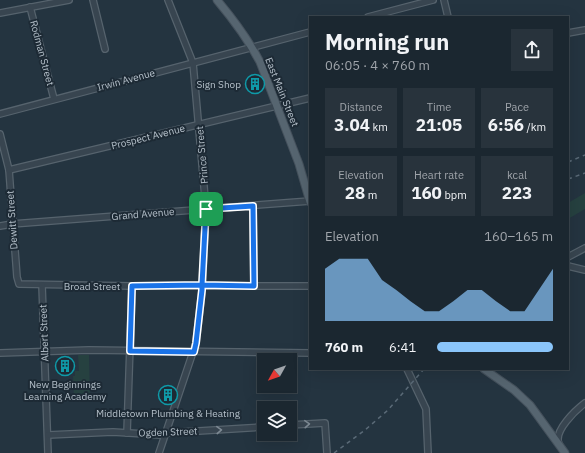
<!DOCTYPE html>
<meta charset="utf-8">
<style>
body{margin:0;font-family:"IBM Plex Sans",sans-serif;background:#28333c;color:#f1f3f6;height:100vh;display:flex;flex-direction:column;font-size:15px;white-space:nowrap}
*{box-sizing:border-box;margin:0}
p{font-size:13px;color:#a0a5ab}
.icon{flex:none;width:22px;height:22px;fill:none;stroke:currentColor;stroke-width:2;stroke-linecap:round;stroke-linejoin:round}
.map{position:relative;flex:1;overflow:hidden}
.sheet{position:absolute;left:309px;top:16px;width:260px;height:354px;display:flex;flex-direction:column;background:#1b2730;border-radius:0px;box-shadow:0 4px 16px #0002,0 0 0 1px #39444c}
.sheet>*{flex:none}
.needle{width:26px;rotate:230deg}
.controls{position:absolute;left:257px;top:353px;display:grid;gap:8px}
.controls a{display:grid;place-items:center;width:40px;height:40px;border-radius:0px;background:#1b2730;box-shadow:0 4px 16px #0002,0 0 0 1px #39444c;font-size:20px}
.pin{position:absolute;display:grid;place-items:center;width:34px;height:34px;color:#fff;margin:-17px;border-radius:8px;box-shadow:0 2px 6px #0006}
.round{display:grid;place-items:center;flex:none;width:42px;height:42px;border-radius:0px;background:#28333c}
.summary{display:flex;align-items:center;justify-content:space-between;height:68px;padding:0 16px}
h1{font-size:22px;font-weight:700;line-height:30px}
.figures{display:grid;grid-template-columns:repeat(3,1fr);gap:6px;height:68px;padding:4px 16px}
.figures div{display:grid;align-content:center;border-radius:0px;background:#28333c;text-align:center}
.figures b{font-size:17px;font-weight:700}
.figures small{font-size:11px;font-weight:400}
.figures p{font-size:11px}
.chart{height:112px;padding:8px 16px}
.chart p{display:flex;justify-content:space-between}
.chart svg{width:100%;height:72px;margin-top:4px;fill:#8ac5fa;opacity:.7}
ul{padding:0 16px;list-style:none;font-size:13px}
li{display:grid;grid-template-columns:64px 48px 1fr;align-items:center;height:30px}
li i{height:10px;border-radius:5px;background:#8ac5fa}
.map>svg:first-child{display:block}
.green{fill:#264140}
.lines{fill:none;stroke-linecap:round;stroke-linejoin:round}
.minor-casing{stroke:#56636d;stroke-width:8}
.major-casing{stroke:#45515c;stroke-width:9}
.minor{stroke:#384550;stroke-width:5.5}
.major{stroke:#566570;stroke-width:7}
.rail{stroke:#5a6a77;stroke-width:1.5;stroke-dasharray:4 4;stroke-linecap:butt}
.oneway{stroke:#7d8993}
.route-casing{stroke:#fff;stroke-width:8}
.route{stroke:#1a73e8;stroke-width:5}
.labels{text-anchor:middle;dominant-baseline:central;stroke-width:4;stroke-linejoin:round;paint-order:stroke}
.street-label{font-size:10px;fill:#b5c0ca;stroke:#1d2a35}
.poi-label{font-size:10px;fill:#b5c0ca;stroke:#1d2a35}
</style>
<div class="map">
<svg width="585" height="453" viewBox="0 0 585 453">
<rect width="100%" height="100%" fill="#243440"/>
<!-- green -->
<g class="green">
<path d="M 585,193 L 585,209 L 568,219 L 568,203 Z"/>
<path d="M 78,355 L 89,355 L 90,398 L 74,399 L 73,376 L 75,376 L 75,371 L 79,371 Z"/>
</g>
<g class="lines">
<defs>
<g id="minor">
<path d="M 93,0 L 105,49"/>
<path d="M 444,0 L 448,17"/>
<path d="M 30,7 L 54,99"/>
<path d="M 0,13 L 69,0"/>
<path d="M 368,17 L 433,0"/>
<path d="M 568,33 L 585,30"/>
<path d="M 0,114 L 310,32"/>
<path d="M 0,134 L 9,170 L 17,277 L 19,284 L 132,286 L 310,286"/>
<path d="M 9,170 L 310,98"/>
<path d="M 253,206 L 254,286"/>
<path d="M 0,226 L 12,224 L 310,201"/>
<path d="M 568,257 L 585,248"/>
<path d="M 568,266 L 585,270"/>
<path d="M 42,285 L 48,453"/>
<path d="M 0,353 L 89,350 L 310,353"/>
<path d="M 407,369 L 426,409 L 428,453"/>
<path d="M 290,425 L 325,423 L 327,453"/>
<path d="M 127,433 L 132,286"/>
<path d="M 48,435 L 113,432 L 161,435 L 166,433 L 264,427"/>
<path d="M 559,444 C 553,431 576,410 585,403"/>
<path d="M 159,453 L 196,343 L 202,291 L 206,209 L 193,63 L 168,0"/>
</g>
<g id="major">
<path d="M 217,0 C 233,19 248,39 260,62 L 299,164 L 310,202"/>
<path d="M 484,369 L 514,390 L 530,405 L 565,453"/>
</g>
</defs>
<!-- minor casing -->
<use href="#minor" class="minor-casing"/>
<!-- major casing -->
<use href="#major" class="major-casing"/>
<!-- minor -->
<use href="#minor" class="minor"/>
<!-- major -->
<use href="#major" class="major"/>
<!-- rail -->
<g class="rail">
<path d="M 568,162 L 585,155"/>
<path d="M 568,179 L 585,173"/>
<path d="M 334,453 L 365,430 L 388,410 L 424,369"/>
</g>
</g>
<!-- one-way arrows -->
<defs><path id="oneway-chevron" d="M-2-3.5L2.5 0L-2 3.5" fill="none" stroke-width="1.6" stroke-linecap="round" stroke-linejoin="round"/></defs>
<g class="oneway">
<use href="#oneway-chevron" transform="translate(307 424) rotate(-4)"/>
<use href="#oneway-chevron" transform="translate(219 430) rotate(-3)"/>
</g>
<g class="lines">
<defs>
<path id="route" d="M 206,209 L 202,285 L 202,290 L 196,343 L 194,352 L 130,351 L 132,286 L 202,285 L 254,286 L 253,206 L 206,209"/>
</defs>
<!-- route casing -->
<use href="#route" class="route-casing"/>
<!-- route -->
<use href="#route" class="route"/>
</g>
<!-- icons -->
<defs>
<symbol id="building-ring" viewBox="-11 -11 22 22"><circle r="9.5" fill="#1d2a35" stroke="#0f9aa8" stroke-width="1.5"/><path d="M-4-6H4V6H1V3H-1V6H-4ZM-2.5-4.3h1.7v1.8h-1.7ZM.8-4.3h1.7v1.8H.8ZM-2.5-1h1.7V.8h-1.7ZM.8-1h1.7V.8H.8Z" fill="#0f9aa8"/></symbol>
</defs>
<g fill-rule="evenodd">
<use href="#building-ring" x="244" y="73" width="22" height="22"/>
<use href="#building-ring" x="54" y="355" width="22" height="22"/>
<use href="#building-ring" x="157" y="384" width="22" height="22"/>
</g>
<g class="labels">
<!-- street labels -->
<g class="street-label">
<text transform="translate(42 53) rotate(75)">Rodman Street</text>
<text transform="translate(126 80) rotate(-15)">Irwin Avenue</text>
<text transform="translate(282 92) rotate(68)">East Main Street</text>
<text transform="translate(148 137) rotate(-14)">Prospect Avenue</text>
<text transform="translate(202 155) rotate(-95)">Prince Street</text>
<text transform="translate(143 214) rotate(-5)">Grand Avenue</text>
<text transform="translate(12 220) rotate(-94)">Dewitt Street</text>
<text x="92" y="286">Broad Street</text>
<text transform="translate(44 333) rotate(-92)">Albert Street</text>
<text transform="translate(168 432) rotate(-2)">Ogden Street</text>
</g>
<!-- poi labels -->
<g class="poi-label">
<text x="241" y="84" text-anchor="end">Sign Shop</text>
<text x="65" y="384">New Beginnings<tspan x="65" dy="12">Learning Academy</tspan></text>
<text x="168" y="413">Middletown Plumbing &amp; Heating</text>
</g>
</g>
</svg>
<div class="controls">
<a><svg class="needle" viewBox="-14 -14 28 28"><path d="M0-13l5 13h-10z" fill="#e53935"/><path d="M0 13l5-13h-10z" fill="#a0a5ab"/></svg></a>
<a><svg class="icon" aria-label="layers" viewBox="0 0 24 24"><path d="M12 4l9 5-9 5-9-5zM3 14l9 5 9-5"/></svg></a>
</div>
<div class="pin" style="left:206px;top:209px;background:#1e9e55"><svg class="icon" aria-label="arrive" viewBox="0 0 24 24"><path d="M6 21V4h12l-3 4 3 4H6"/></svg></div>
<section class="sheet">
<div class="summary"><div><h1>Morning run</h1><p>06:05 · 4 × 760 m</p></div><a class="round"><svg class="icon" aria-label="share" viewBox="0 0 24 24"><path d="M12 15V3M7 8l5-5 5 5M5 13v7h14v-7"/></svg></a></div>
<div class="figures">
<div><p>Distance</p><b>3.04<small> km</small></b></div>
<div><p>Time</p><b>21:05</b></div>
<div><p>Pace</p><b>6:56<small> /km</small></b></div>
</div>
<div class="figures">
<div><p>Elevation</p><b>28<small> m</small></b></div>
<div><p>Heart rate</p><b>160<small> bpm</small></b></div>
<div><p>kcal</p><b>223</b></div>
</div>
<div class="chart"><p><span>Elevation</span>160–165 m</p>
<svg viewBox="0 0 160 44" preserveAspectRatio="none"><path d="M0 44V12L10 6L20 6L30 6L40 19L50 25L60 32L70 38L80 38L90 32L100 25L110 25L120 32L130 38L140 38L150 25L160 12V44z"/></svg>
</div>
<ul>
<li><b>760 m</b>6:41<i style="width:100%"></i></li>
</ul>
</section>
</div>
